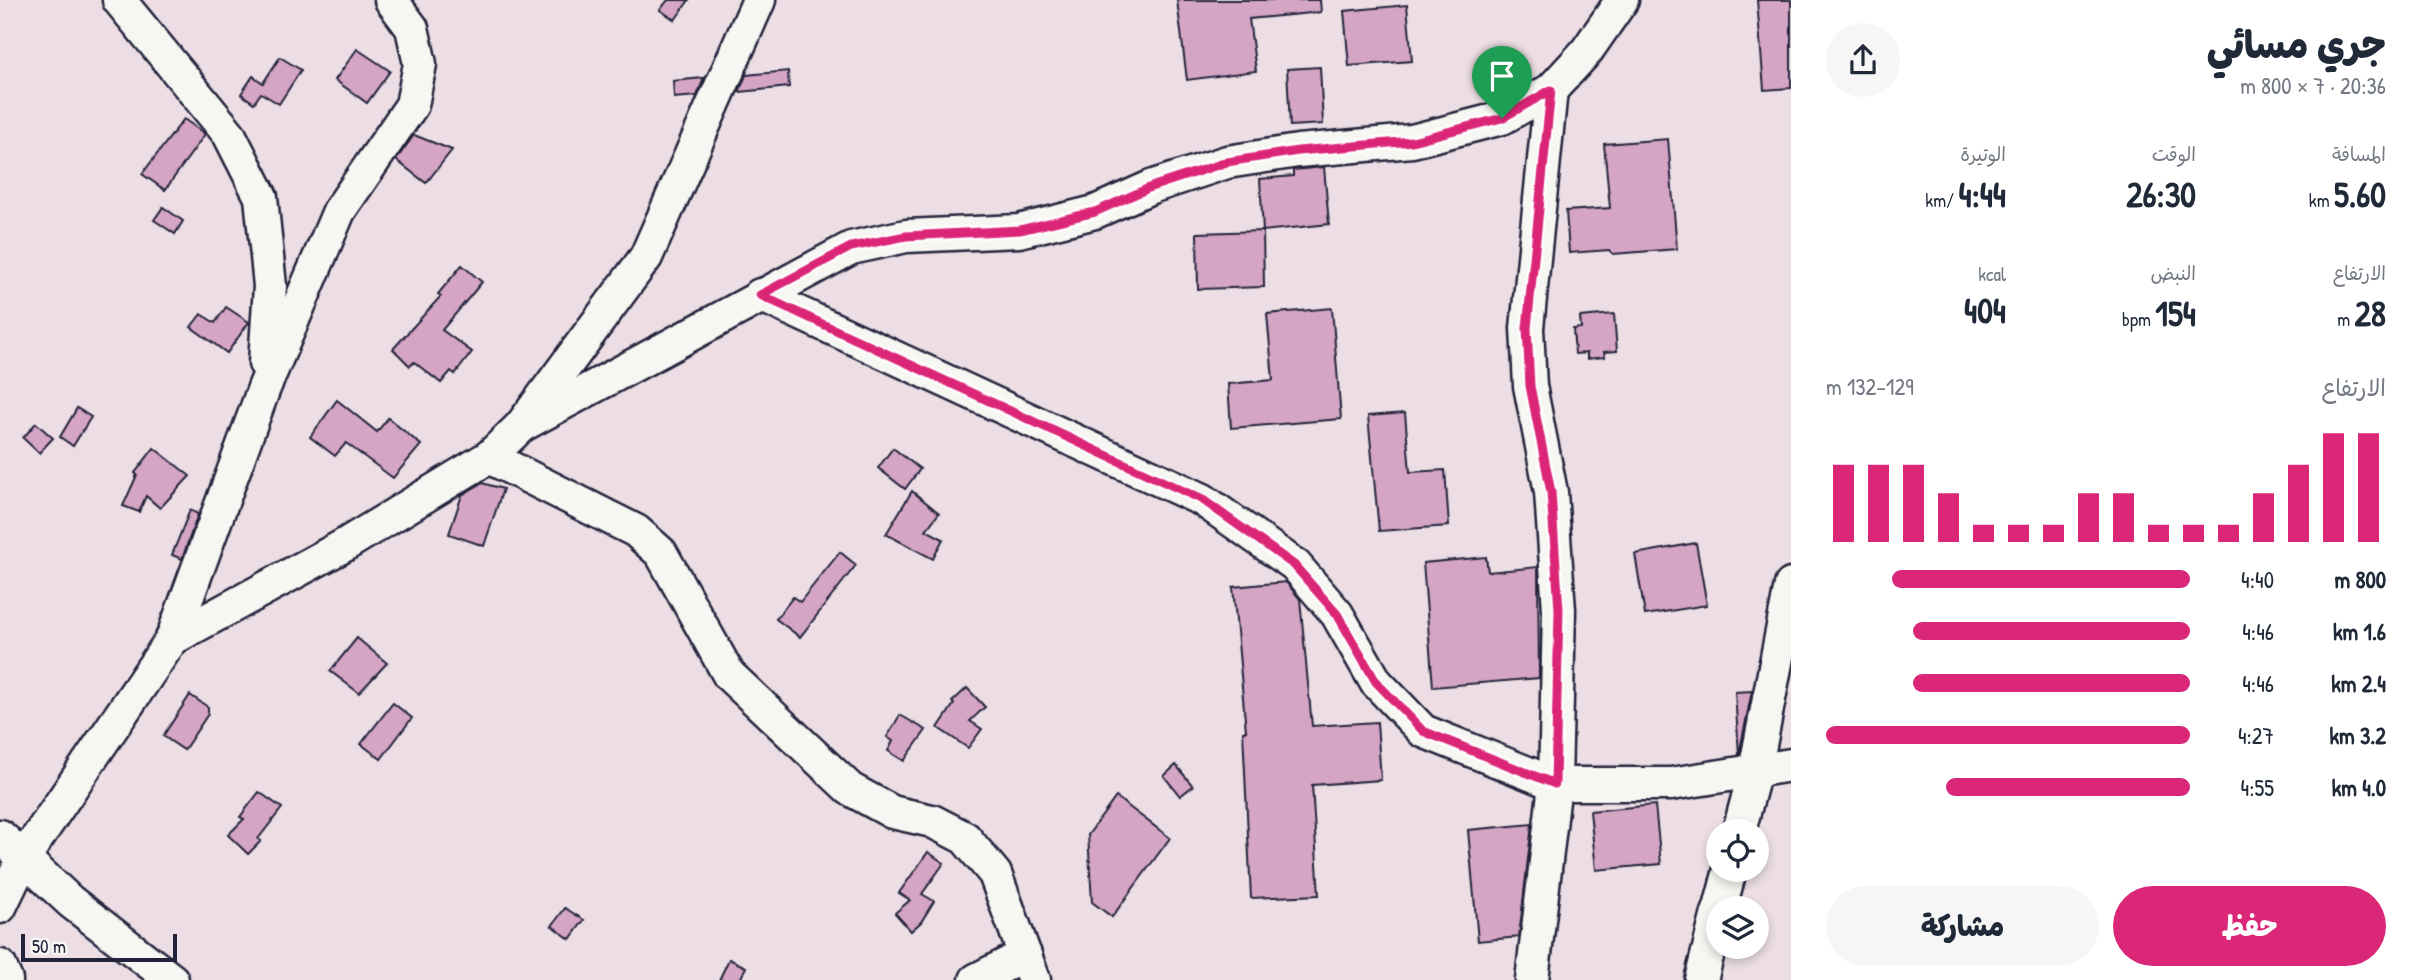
<!DOCTYPE html>
<html lang="ar">
<meta charset="utf-8">
<style>
body{margin:0;font-family:"Patrick Hand","Playpen Sans Arabic",sans-serif;background:#f6f6f7;color:#1f2937;direction:rtl;height:100vh;display:flex;flex-direction:column;font-size:26px;white-space:nowrap}
*{box-sizing:border-box;margin:0}
p{font-size:23px;color:#747a83}
.icon{flex:none;width:38px;height:38px;fill:none;stroke:currentColor;stroke-width:2;stroke-linecap:round;stroke-linejoin:round}
.map{position:relative;flex:1;overflow:hidden;direction:ltr}
.side{display:flex;flex-direction:column;background:#fff;width:630px}
.side>*{flex:none}
.controls{position:absolute;left:1706px;top:819px;display:grid;gap:14px}
.controls a{display:grid;place-items:center;width:63px;height:63px;border-radius:50%;background:#fff;box-shadow:0 4px 10px #0003;font-size:35px}
.scale{position:absolute;left:21px;bottom:18px;width:156px;box-sizing:border-box;padding-left:7px;border:4px solid #22223b;border-top:0;font-size:19px;line-height:24px;white-space:nowrap;color:#22223b;-webkit-text-stroke:5px #f6f6f2;paint-order:stroke}
.pin{position:absolute;display:grid;place-items:center;width:60px;height:60px;color:#fff;margin:-72px -30px;border-radius:50% 50% 50% 0;rotate:-45deg;box-shadow:0 0 7px #0007}
.pin .icon{rotate:45deg}
.round{display:grid;place-items:center;flex:none;width:74px;height:74px;border-radius:37px;background:#f6f6f7}
.head{display:flex;align-items:center;justify-content:space-between;height:119px;padding:0 35px}
h1{font-size:38px;font-weight:800;line-height:52px}
.stats{display:grid;grid-template-columns:repeat(3,1fr);gap:10px;height:119px;padding:7px 35px}
.stats div{display:grid;align-content:center}
.stats b{font-size:35px;font-weight:800}
.stats small{font-size:19px;font-weight:400}
.stats p{font-size:19px}
.chart{height:196px;padding:14px 35px}
.chart p{display:flex;justify-content:space-between}
.chart svg{width:100%;height:126px;margin-top:7px;stroke:#db2777;stroke-width:6}
.cta{display:flex;gap:14px;margin-top:auto;padding:14px 35px}
.cta a{flex:1;height:80px;border-radius:42px;background:#db2777;color:#fff;font-size:28px;font-weight:800;line-height:80px;text-align:center}
.cta a+a{background:#f6f6f7;color:#1f2937}
ul{padding:0 35px;list-style:none;font-size:23px}
li{display:grid;grid-template-columns:112px 84px 1fr;align-items:center;height:52px}
li i{height:18px;border-radius:9px;background:#db2777}
main{display:flex;flex:1;min-height:0}
.map>svg:first-child{display:block}
.building{fill:#d5a5c4;stroke:#22223b;stroke-width:2}
.lines{fill:none;stroke-linecap:round;stroke-linejoin:round}
.minor-casing{stroke:#22223b;stroke-width:37}
.minor{stroke:#f6f6f2;stroke-width:32}
.route-casing{stroke:#fff;stroke-width:14}
.route{stroke:#db2777;stroke-width:9}
</style>
<main>
<section class="side">
<div class="head"><div><h1>جري مسائي</h1><p>20:36 · 7 × 800 m</p></div><a class="round"><svg class="icon" aria-label="share" viewBox="0 0 24 24"><path d="M12 15V3M7 8l5-5 5 5M5 13v7h14v-7"/></svg></a></div>
<div class="stats">
<div><p>المسافة</p><b>5.60<small> km</small></b></div>
<div><p>الوقت</p><b>26:30</b></div>
<div><p>الوتيرة</p><b>4:44<small> /km</small></b></div>
</div>
<div class="stats">
<div><p>الارتفاع</p><b>28<small> m</small></b></div>
<div><p>النبض</p><b>154<small> bpm</small></b></div>
<div><p>kcal</p><b>404</b></div>
</div>
<div class="chart"><p><span>الارتفاع</span>129–132 m</p>
<svg viewBox="0 0 160 44" preserveAspectRatio="none"><path d="M5 44V17M15 44V17M25 44V17M35 44V27M45 44V38M55 44V38M65 44V38M75 44V27M85 44V27M95 44V38M105 44V38M115 44V38M125 44V27M135 44V17M145 44V6M155 44V6"/></svg>
</div>
<ul>
<li><b>800 m</b>4:40<i style="width:82%"></i></li>
<li><b>1.6 km</b>4:46<i style="width:76%"></i></li>
<li><b>2.4 km</b>4:46<i style="width:76%"></i></li>
<li><b>3.2 km</b>4:27<i style="width:100%"></i></li>
<li><b>4.0 km</b>4:55<i style="width:67%"></i></li>
</ul>
<div class="cta"><a>حفظ</a><a>مشاركة</a></div>
</section>
<div class="map">
<svg width="1791" height="980" viewBox="0 0 1791 980">
<rect width="100%" height="100%" fill="#ecdee4"/>
<filter id="ink" filterUnits="userSpaceOnUse"><feTurbulence type="fractalNoise" baseFrequency=".0143" numOctaves="2"/><feDisplacementMap in="SourceGraphic" scale="14" xChannelSelector="R" yChannelSelector="G"/><feConvolveMatrix kernelMatrix="1 2 1 2 8 2 1 2 1" color-interpolation-filters="sRGB"/></filter>
<g filter="url(#ink)">
<!-- building -->
<g class="building">
<path d="M 668,0 L 689,0 L 675,20 L 660,10 Z"/>
<path d="M 1177,0 L 1320,0 L 1321,12 L 1249,19 L 1256,71 L 1187,80 Z"/>
<path d="M 1757,0 L 1791,0 L 1791,88 L 1764,90 Z"/>
<path d="M 1407,5 L 1412,61 L 1349,66 L 1344,11 Z"/>
<path d="M 357,49 L 390,71 L 367,103 L 335,80 Z"/>
<path d="M 280,57 L 301,70 L 279,104 L 261,93 L 254,103 L 241,94 L 253,76 L 263,83 Z"/>
<path d="M 1320,67 L 1323,124 L 1290,126 L 1287,69 Z"/>
<path d="M 788,71 L 789,87 L 739,92 L 746,75 Z"/>
<path d="M 704,78 L 697,96 L 674,98 L 673,81 Z"/>
<path d="M 184,119 L 205,134 L 165,190 L 142,174 Z"/>
<path d="M 414,135 L 452,150 L 426,183 L 396,160 Z"/>
<path d="M 1668,139 L 1677,249 L 1613,254 L 1609,250 L 1569,253 L 1566,211 L 1610,208 L 1604,144 Z"/>
<path d="M 1324,167 L 1329,224 L 1263,231 L 1260,179 L 1293,176 L 1293,170 Z"/>
<path d="M 163,207 L 183,221 L 175,234 L 154,220 Z"/>
<path d="M 1263,231 L 1264,287 L 1198,289 L 1197,233 Z"/>
<path d="M 462,265 L 482,282 L 442,330 L 472,352 L 455,374 L 451,371 L 441,383 L 414,362 L 410,366 L 393,349 L 441,296 L 438,294 Z"/>
<path d="M 226,307 L 249,322 L 227,353 L 191,327 L 201,314 L 215,323 Z"/>
<path d="M 1332,308 L 1341,419 L 1231,428 L 1228,384 L 1273,380 L 1267,314 Z"/>
<path d="M 1614,314 L 1617,351 L 1604,352 L 1605,357 L 1587,359 L 1587,353 L 1575,354 L 1573,329 L 1581,328 L 1580,317 Z"/>
<path d="M 337,400 L 377,432 L 388,418 L 421,445 L 393,478 L 346,443 L 335,456 L 310,437 Z"/>
<path d="M 77,408 L 91,417 L 73,446 L 60,437 Z"/>
<path d="M 1405,413 L 1410,472 L 1445,470 L 1449,526 L 1379,531 L 1368,416 Z"/>
<path d="M 36,423 L 53,438 L 39,453 L 23,438 Z"/>
<path d="M 154,448 L 190,476 L 160,508 L 146,496 L 139,512 L 123,506 L 137,475 L 135,473 Z"/>
<path d="M 893,448 L 920,469 L 905,489 L 878,468 Z"/>
<path d="M 482,483 L 503,489 L 484,546 L 449,534 L 462,495 Z"/>
<path d="M 912,491 L 939,513 L 926,530 L 943,539 L 933,559 L 886,534 Z"/>
<path d="M 190,510 L 198,514 L 182,559 L 172,555 Z"/>
<path d="M 1696,543 L 1707,605 L 1645,615 L 1635,554 Z"/>
<path d="M 840,552 L 856,565 L 800,637 L 776,619 L 793,597 L 800,602 Z"/>
<path d="M 1486,557 L 1488,572 L 1538,567 L 1539,678 L 1433,687 L 1423,563 Z"/>
<path d="M 1286,582 L 1300,599 L 1312,726 L 1377,722 L 1381,780 L 1312,785 L 1319,895 L 1251,898 L 1243,731 L 1246,731 L 1233,587 Z"/>
<path d="M 357,638 L 387,663 L 359,693 L 330,671 Z"/>
<path d="M 967,688 L 985,707 L 970,721 L 982,729 L 968,748 L 938,728 L 954,704 L 952,702 Z"/>
<path d="M 1752,691 L 1739,755 L 1735,692 Z"/>
<path d="M 190,695 L 208,707 L 208,714 L 184,750 L 163,736 Z"/>
<path d="M 393,703 L 412,718 L 381,759 L 361,744 Z"/>
<path d="M 900,715 L 926,730 L 904,761 L 888,751 L 893,741 L 887,737 Z"/>
<path d="M 1176,765 L 1193,786 L 1180,796 L 1164,776 Z"/>
<path d="M 259,792 L 282,808 L 258,839 L 261,841 L 248,854 L 228,835 L 244,819 L 240,817 Z"/>
<path d="M 1116,797 L 1170,838 L 1112,917 L 1092,902 L 1088,835 Z"/>
<path d="M 1655,805 L 1661,864 L 1596,870 L 1590,811 Z"/>
<path d="M 1532,824 L 1519,937 L 1478,941 L 1468,830 Z"/>
<path d="M 928,852 L 944,863 L 922,894 L 934,901 L 921,922 L 911,931 L 895,913 L 910,900 L 899,893 Z"/>
<path d="M 565,908 L 584,920 L 570,939 L 552,926 Z"/>
<path d="M 729,959 L 746,967 L 740,980 L 719,980 Z"/>
</g>
<g class="lines">
<defs>
<g id="minor">
<path d="M 119,0 L 229,134 L 261,197 L 270,286 L 265,363"/>
<path d="M 760,295 L 1203,500 L 1295,565 L 1337,614 L 1376,682 L 1423,731 L 1555,784 L 1671,784 L 1791,765"/>
<path d="M 521,426 L 851,248 L 906,236 L 1019,231 L 1095,212 L 1151,187 L 1227,162 L 1298,151 L 1412,141 L 1502,118 L 1551,90 L 1586,52 L 1622,0"/>
<path d="M 489,457 L 636,531 L 661,553 L 729,675 L 850,789 L 892,812 L 932,821 L 965,838 L 995,874 L 1034,980"/>
<path d="M 172,639 L 343,546 L 489,457 L 521,426 L 646,257 L 759,0"/>
<path d="M 1739,831 L 1755,771 L 1791,585"/>
<path d="M 0,836 L 71,902 L 172,980"/>
<path d="M 0,907 L 23,859 L 172,639 L 264,388 L 339,211 L 412,105 L 420,64 L 412,28 L 391,0"/>
<path d="M 1720,908 L 1730,870"/>
<path d="M 0,966 L 6,980"/>
<path d="M 976,980 L 1025,955"/>
<path d="M 1532,980 L 1555,784 L 1559,610 L 1551,492 L 1530,386 L 1527,328 L 1551,90"/>
<path d="M 1701,980 L 1718,913"/>
</g>
</defs>
<!-- minor casing -->
<use href="#minor" class="minor-casing"/>
<!-- minor -->
<use href="#minor" class="minor"/>
</g>
</g>
<g class="lines" filter="url(#ink)">
<defs>
<path id="route" d="M 1551,90 L 1527,328 L 1530,386 L 1551,492 L 1559,610 L 1555,784 L 1423,731 L 1376,682 L 1337,614 L 1294,565 L 1203,500 L 760,295 L 851,247 L 906,236 L 1020,230 L 1095,212 L 1151,187 L 1227,162 L 1298,151 L 1412,141 L 1502,118 Z"/>
</defs>
<!-- route casing -->
<use href="#route" class="route-casing"/>
<!-- route -->
<use href="#route" class="route"/>
</g>
</svg>
<div class="controls">
<a><svg class="icon" aria-label="locate" viewBox="0 0 24 24"><circle cx="12" cy="12" r="6"/><path d="M12 2v4M12 18v4M2 12h4M18 12h4"/></svg></a>
<a><svg class="icon" aria-label="layers" viewBox="0 0 24 24"><path d="M12 4l9 5-9 5-9-5zM3 14l9 5 9-5"/></svg></a>
</div>
<div class="scale">50 m</div>
<div class="pin" style="left:1502px;top:118px;background:#1e9e55"><svg class="icon" aria-label="arrive" viewBox="0 0 24 24"><path d="M6 21V4h12l-3 4 3 4H6"/></svg></div>
</div>
</main>
